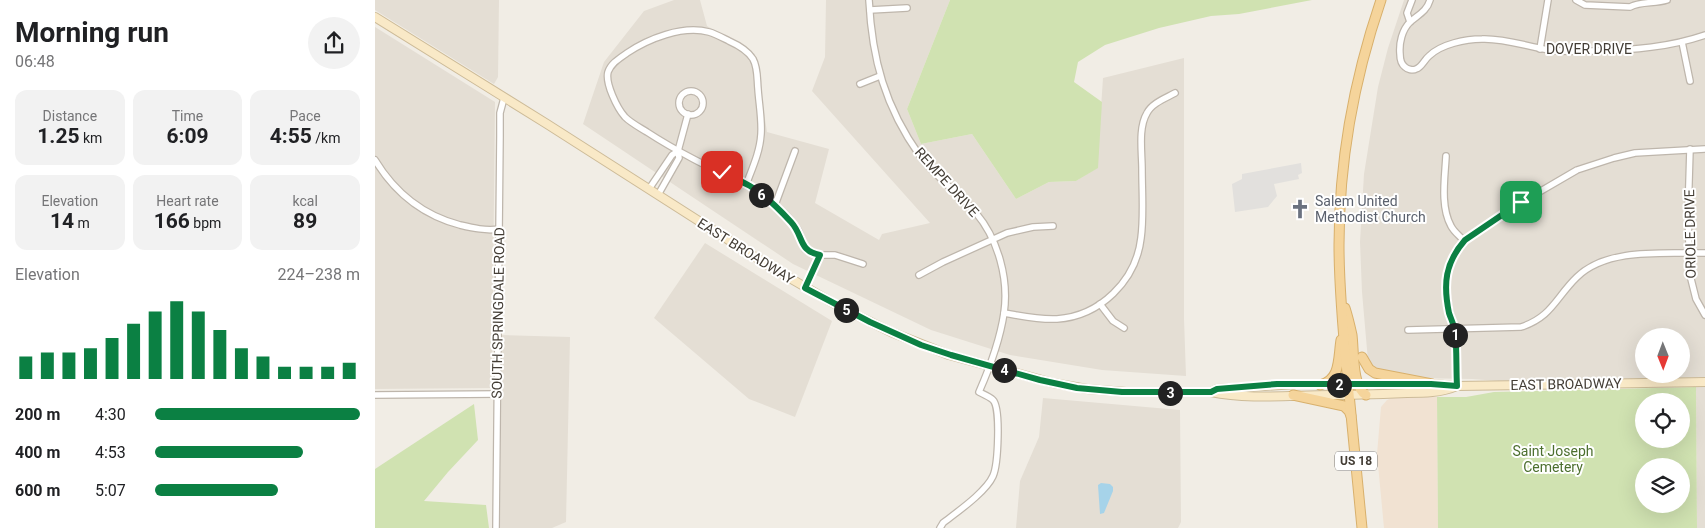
<!DOCTYPE html>
<meta charset="utf-8">
<style>
body{margin:0;font-family:Roboto,sans-serif;background:#f2f2f2;color:#202124;height:100vh;display:flex;flex-direction:column;font-size:19px;white-space:nowrap}
*{box-sizing:border-box;margin:0}
p{font-size:16px;color:#757577}
.icon{flex:none;width:28px;height:28px;fill:none;stroke:currentColor;stroke-width:2;stroke-linecap:round;stroke-linejoin:round}
.map{position:relative;flex:1;overflow:hidden}
.side{display:flex;flex-direction:column;background:#fff;width:375px}
.side>*{flex:none}
.needle{width:32px;rotate:179deg}
.tools{position:absolute;left:1260px;top:328px;display:grid;gap:10px}
.tools a{display:grid;place-items:center;width:55px;height:55px;border-radius:50%;background:#fff;box-shadow:0 5px 20px #0002;font-size:25px}
.pin{position:absolute;display:grid;place-items:center;width:42px;height:42px;color:#fff;margin:-21px;border-radius:10px;box-shadow:0 2px 8px #0006}
.km{position:absolute;width:25px;height:25px;margin:-12px;border-radius:50%;background:#222;color:#fff;font-size:14px;line-height:25px;text-align:center}
.round{display:grid;place-items:center;flex:none;width:52px;height:52px;border-radius:26px;background:#f2f2f2}
.summary{display:flex;align-items:center;justify-content:space-between;height:85px;padding:0 15px}
h1{font-size:28px;font-weight:700;line-height:38px}
.figures{display:grid;grid-template-columns:repeat(3,1fr);gap:8px;height:85px;padding:5px 15px}
.figures div{display:grid;align-content:center;border-radius:12px;background:#f2f2f2;text-align:center}
.figures b{font-size:21px;font-weight:700}
.figures small{font-size:14px;font-weight:400}
.figures p{font-size:14px}
.chart{height:140px;padding:10px 15px}
.chart p{display:flex;justify-content:space-between}
.chart svg{width:100%;height:90px;margin-top:5px;stroke:#0b8043;stroke-width:6}
ul{padding:0 15px;list-style:none;font-size:16px}
li{display:grid;grid-template-columns:80px 60px 1fr;align-items:center;height:38px}
li i{height:12px;border-radius:6px;background:#0b8043}
main{display:flex;flex:1;min-height:0}
.map>svg:first-child{display:block}
.residential{fill:#e4ded4;fill-rule:evenodd}
.commercial{fill:#f1e2d2}
.green{fill:#d0e2b1;fill-rule:evenodd}
.parking{fill:#e2e0dd}
.water{fill:#a6d3e9}
.lines{fill:none;stroke-linecap:round;stroke-linejoin:round}
.minor-casing{stroke:#beb6ac;stroke-width:8}
.secondary-casing{stroke:#cdbb98;stroke-width:10}
.primary-casing{stroke:#d8b06c;stroke-width:11}
.minor{stroke:#fff;stroke-width:5.5}
.secondary{stroke:#f9e9c7;stroke-width:8}
.primary{stroke:#f5d49b;stroke-width:9}
.route-casing{stroke:#fff;stroke-width:10}
.route{stroke:#0b8043;stroke-width:6}
.labels{text-anchor:middle;dominant-baseline:central;stroke-width:4;stroke-linejoin:round;paint-order:stroke}
.shield{fill:#fff;stroke:#7b7772;stroke-width:1}
.shield-label{font-size:12px;font-weight:bold;fill:#433d35}
.street-label{font-size:14px;fill:#433d35;stroke:#fff}
.worship-label{font-size:14px;fill:#5b616d;stroke:#fff;text-anchor:start}
.park-label{font-size:14px;fill:#4c6f2e;stroke:#fff}
</style>
<main>
<section class="side">
<div class="summary"><div><h1>Morning run</h1><p>06:48</p></div><a class="round"><svg class="icon" aria-label="share" viewBox="0 0 24 24"><path d="M12 15V3M7 8l5-5 5 5M5 13v7h14v-7"/></svg></a></div>
<div class="figures">
<div><p>Distance</p><b>1.25<small> km</small></b></div>
<div><p>Time</p><b>6:09</b></div>
<div><p>Pace</p><b>4:55<small> /km</small></b></div>
</div>
<div class="figures">
<div><p>Elevation</p><b>14<small> m</small></b></div>
<div><p>Heart rate</p><b>166<small> bpm</small></b></div>
<div><p>kcal</p><b>89</b></div>
</div>
<div class="chart"><p><span>Elevation</span>224–238 m</p>
<svg viewBox="0 0 160 44" preserveAspectRatio="none"><path d="M5 44V33M15 44V31M25 44V31M35 44V29M45 44V24M55 44V17M65 44V11M75 44V6M85 44V11M95 44V20M105 44V29M115 44V33M125 44V38M135 44V38M145 44V38M155 44V36"/></svg>
</div>
<ul>
<li><b>200 m</b>4:30<i style="width:100%"></i></li>
<li><b>400 m</b>4:53<i style="width:72%"></i></li>
<li><b>600 m</b>5:07<i style="width:60%"></i></li>
</ul>
</section>
<div class="map">
<svg width="1330" height="528" viewBox="0 0 1330 528">
<rect width="100%" height="100%" fill="#f1ede5"/>
<!-- residential -->
<g class="residential">
<path d="M 0,0 L 124,0 L 123,77 L 119,84 L 0,10 Z"/>
<path d="M 299,0 L 325,0 L 332,26 L 380,54 L 392,132 L 454,149 L 440,203 L 504,240 L 507,234 L 555,223 L 437,91 L 450,57 L 451,0 L 575,0 L 532,109 L 546,144 L 597,134 L 641,199 L 674,182 L 701,181 L 722,168 L 728,78 L 809,58 L 809,319 L 811,376 L 727,370 L 635,355 L 556,330 L 418,264 L 208,124 L 229,62 L 269,11 Z"/>
<path d="M 1029,0 L 1330,0 L 1330,377 L 1152,383 L 1097,379 L 1042,378 L 999,370 L 993,361 L 987,292 L 985,242 L 989,174 L 1003,87 L 1013,48 ZM 1269,336 L 1306,336 L 1306,374 L 1269,374 Z"/>
<path d="M 0,27 L 120,102 L 117,388 L 0,389 Z"/>
<path d="M 330,243 L 457,321 L 420,417 L 374,399 L 279,318 Z"/>
<path d="M 127,335 L 195,337 L 191,522 L 177,528 L 125,528 Z"/>
<path d="M 1321,387 L 1330,387 L 1330,528 L 1322,528 Z"/>
<path d="M 668,398 L 805,410 L 806,522 L 803,528 L 641,528 L 645,481 L 664,437 Z"/>
</g>
<!-- commercial -->
<path class="commercial" d="M 1062,397 L 1063,528 L 1009,528 L 1002,454 L 1006,407 L 1012,400 L 1017,398 Z"/>
<!-- green -->
<g class="green">
<path d="M 575,0 L 937,0 L 864,14 L 836,16 L 784,28 L 730,45 L 703,62 L 699,82 L 727,102 L 723,168 L 701,181 L 674,182 L 641,199 L 597,134 L 546,144 L 532,109 Z"/>
<path d="M 1321,387 L 1322,528 L 1063,528 L 1062,397 L 1091,397 L 1119,392 ZM 1306,401 L 1306,439 L 1269,439 L 1269,401 ZM 1306,466 L 1306,504 L 1269,504 L 1269,466 Z"/>
<path d="M 99,404 L 103,440 L 73,472 L 49,501 L 111,505 L 114,528 L 0,528 L 0,469 Z"/>
</g>
<!-- parking -->
<path class="parking" d="M 926,163 L 927,173 L 923,175 L 924,179 L 899,184 L 902,196 L 893,207 L 860,212 L 857,184 L 867,179 L 867,174 Z"/>
<!-- water -->
<path class="water" d="M 726,483 L 735,484 L 738,487 L 738,491 L 729,513 L 725,514 L 723,485 Z"/>
<g class="lines">
<defs>
<g id="minor">
<path d="M 494,0 C 497,59 510,107 545,156 C 561,178 584,193 601,213 C 623,239 634,279 629,313 C 625,340 615,367 604,392 C 608,394 615,397 618,400 C 626,408 623,465 618,476 C 611,492 582,512 568,523 L 565,528"/>
<path d="M 1055,0 C 1052,11 1043,15 1035,22 C 1027,30 1024,43 1025,54 C 1025,59 1026,64 1030,67 C 1032,69 1038,71 1041,69 C 1047,67 1049,60 1054,56 C 1066,44 1091,39 1107,39 C 1130,38 1153,47 1175,50 C 1190,52 1206,51 1221,51 C 1258,50 1295,47 1330,35"/>
<path d="M 1201,0 L 1210,5 L 1255,7 C 1266,1 1280,4 1292,0"/>
<path d="M 495,10 L 532,8"/>
<path d="M 1035,22 L 1032,13 L 1037,0"/>
<path d="M 1307,42 L 1315,81"/>
<path d="M 1165,49 L 1173,0"/>
<path d="M 485,84 L 505,76"/>
<circle cx="316" cy="103" r="12"/>
<path d="M 1315,149 L 1313,215 L 1315,275 L 1321,299 L 1330,315"/>
<path d="M 1071,156 C 1070,177 1065,206 1076,226 C 1079,232 1085,236 1089,241"/>
<path d="M 0,160 C 20,193 47,215 85,225 C 98,228 111,231 124,229"/>
<path d="M 371,185 C 377,169 385,152 386,134 C 387,119 384,104 383,89 C 382,79 383,68 378,59 C 373,51 363,45 354,41 C 348,38 341,34 334,32 C 307,25 273,39 252,53 C 245,58 236,63 233,72 C 230,83 242,108 250,117 C 256,123 264,127 272,132 C 304,153 340,170 375,187 C 392,199 412,212 423,230 C 426,236 427,243 430,249 C 434,253 440,254 445,255"/>
<path d="M 274,189 L 297,155 L 303,151"/>
<path d="M 283,195 L 304,158 L 303,151 L 313,114"/>
<path d="M 400,205 L 420,151"/>
<path d="M 544,275 L 568,262 L 632,233 L 658,227 L 678,226"/>
<path d="M 430,288 L 445,255 L 460,255 L 488,264"/>
<path d="M 725,304 L 738,321 L 749,328"/>
<path d="M 629,313 C 646,316 664,320 682,319 C 725,316 761,281 766,238 C 769,216 767,192 767,169 C 767,152 763,128 772,113 C 777,103 791,98 800,93"/>
<path d="M 1033,330 L 1146,327 C 1177,317 1181,297 1202,277 C 1233,247 1290,254 1330,253"/>
<path d="M 1082,386 C 1081,368 1082,349 1080,331 C 1079,325 1076,319 1075,313 C 1068,284 1070,263 1090,240 L 1147,202 L 1202,170 L 1239,158 L 1260,153 L 1330,149"/>
<path d="M 0,395 L 122,394"/>
<path d="M 121,528 L 125,136 L 125,113 L 129,98"/>
</g>
<g id="secondary">
<path d="M 0,17 L 172,124 L 399,269 L 465,307 L 516,332 L 574,355 L 678,383 L 712,389 L 751,392 L 836,392 C 874,400 917,395 955,395 C 981,395 1007,394 1032,393 C 1049,393 1066,393 1082,386"/>
<path d="M 836,392 L 842,389 L 921,384 L 1057,384 L 1082,386 L 1330,382"/>
</g>
<g id="primary">
<path d="M 970,308 C 973,317 975,326 977,335 C 979,350 977,388 991,395"/>
<path d="M 987,357 L 994,369 L 1000,373 L 1057,384"/>
<path d="M 945,385 C 966,380 963,358 966,340"/>
<path d="M 918,395 L 969,406 L 974,411 L 976,416"/>
<path d="M 987,528 C 982,476 977,425 972,373 C 968,331 964,288 964,245 C 964,161 979,79 1006,0"/>
</g>
</defs>
<!-- minor casing -->
<use href="#minor" class="minor-casing"/>
<!-- secondary casing -->
<use href="#secondary" class="secondary-casing"/>
<!-- primary casing -->
<use href="#primary" class="primary-casing"/>
<!-- minor -->
<use href="#minor" class="minor"/>
<!-- secondary -->
<use href="#secondary" class="secondary"/>
<!-- primary -->
<use href="#primary" class="primary"/>
</g>
<g class="lines">
<defs>
<path id="route" d="M 347,172 C 356,177 366,181 375,186 C 390,195 404,209 416,222 C 429,236 423,251 445,255 L 430,288 L 495,322 L 546,345 L 576,355 L 665,380 L 702,388 L 747,392 L 836,392 L 842,389 L 902,384 L 1056,384 L 1082,386 C 1081,368 1082,349 1080,331 C 1079,325 1076,319 1074,313 C 1068,284 1070,263 1090,240 L 1146,202"/>
</defs>
<!-- route casing -->
<use href="#route" class="route-casing"/>
<!-- route -->
<use href="#route" class="route"/>
</g>
<!-- icons -->
<defs>
<symbol id="church-bare" viewBox="-9 -9 18 18"><path d="M-1.2-6h2.4v3.5h3.3v2.4h-3.3V6h-2.4V-.1h-3.3v-2.4h3.3Z" fill="#6b7280" stroke="#fff" stroke-width="2.5" paint-order="stroke"/></symbol>
</defs>
<g fill-rule="evenodd">
<use href="#church-bare" x="911" y="195" width="28" height="28"/>
</g>
<g class="labels">
<!-- shield labels -->
<rect class="shield" x="960" y="451.5" width="42" height="19" rx="4"/>
<g class="shield-label">
<text x="981" y="461">US 18</text>
</g>
<!-- street labels -->
<g class="street-label">
<text x="1214" y="49">DOVER DRIVE</text>
<text transform="translate(572 182) rotate(48)">REMPE DRIVE</text>
<text transform="translate(1315 234) rotate(-91)">ORIOLE DRIVE</text>
<text transform="translate(371 251) rotate(32)">EAST BROADWAY</text>
<text transform="translate(123 313) rotate(-89)">SOUTH SPRINGDALE ROAD</text>
<text transform="translate(1191 384) rotate(-1)">EAST BROADWAY</text>
</g>
<!-- worship labels -->
<g class="worship-label">
<text x="940" y="201">Salem United<tspan x="940" dy="16">Methodist Church</tspan></text>
</g>
<!-- park labels -->
<g class="park-label">
<text x="1178" y="451">Saint Joseph<tspan x="1178" dy="16">Cemetery</tspan></text>
</g>
</g>
</svg>
<div class="tools">
<a><svg class="needle" viewBox="-14 -14 28 28"><path d="M0-13l5 13h-10z" fill="#e53935"/><path d="M0 13l5-13h-10z" fill="#757577"/></svg></a>
<a><svg class="icon" aria-label="locate" viewBox="0 0 24 24"><circle cx="12" cy="12" r="6"/><path d="M12 2v4M12 18v4M2 12h4M18 12h4"/></svg></a>
<a><svg class="icon" aria-label="layers" viewBox="0 0 24 24"><path d="M12 4l9 5-9 5-9-5zM3 14l9 5 9-5"/></svg></a>
</div>
<div class="pin" style="left:1146px;top:202px;background:#1e9e55"><svg class="icon" aria-label="arrive" viewBox="0 0 24 24"><path d="M6 21V4h12l-3 4 3 4H6"/></svg></div>
<div class="pin" style="left:347px;top:172px;background:#d93025"><svg class="icon" aria-label="check" viewBox="0 0 24 24"><path d="M5 12l5 5 9-10"/></svg></div>
<b class="km" style="left:1080px;top:335px">1</b>
<b class="km" style="left:964px;top:385px">2</b>
<b class="km" style="left:795px;top:393px">3</b>
<b class="km" style="left:629px;top:370px">4</b>
<b class="km" style="left:471px;top:310px">5</b>
<b class="km" style="left:386px;top:195px">6</b>
</div>
</main>
